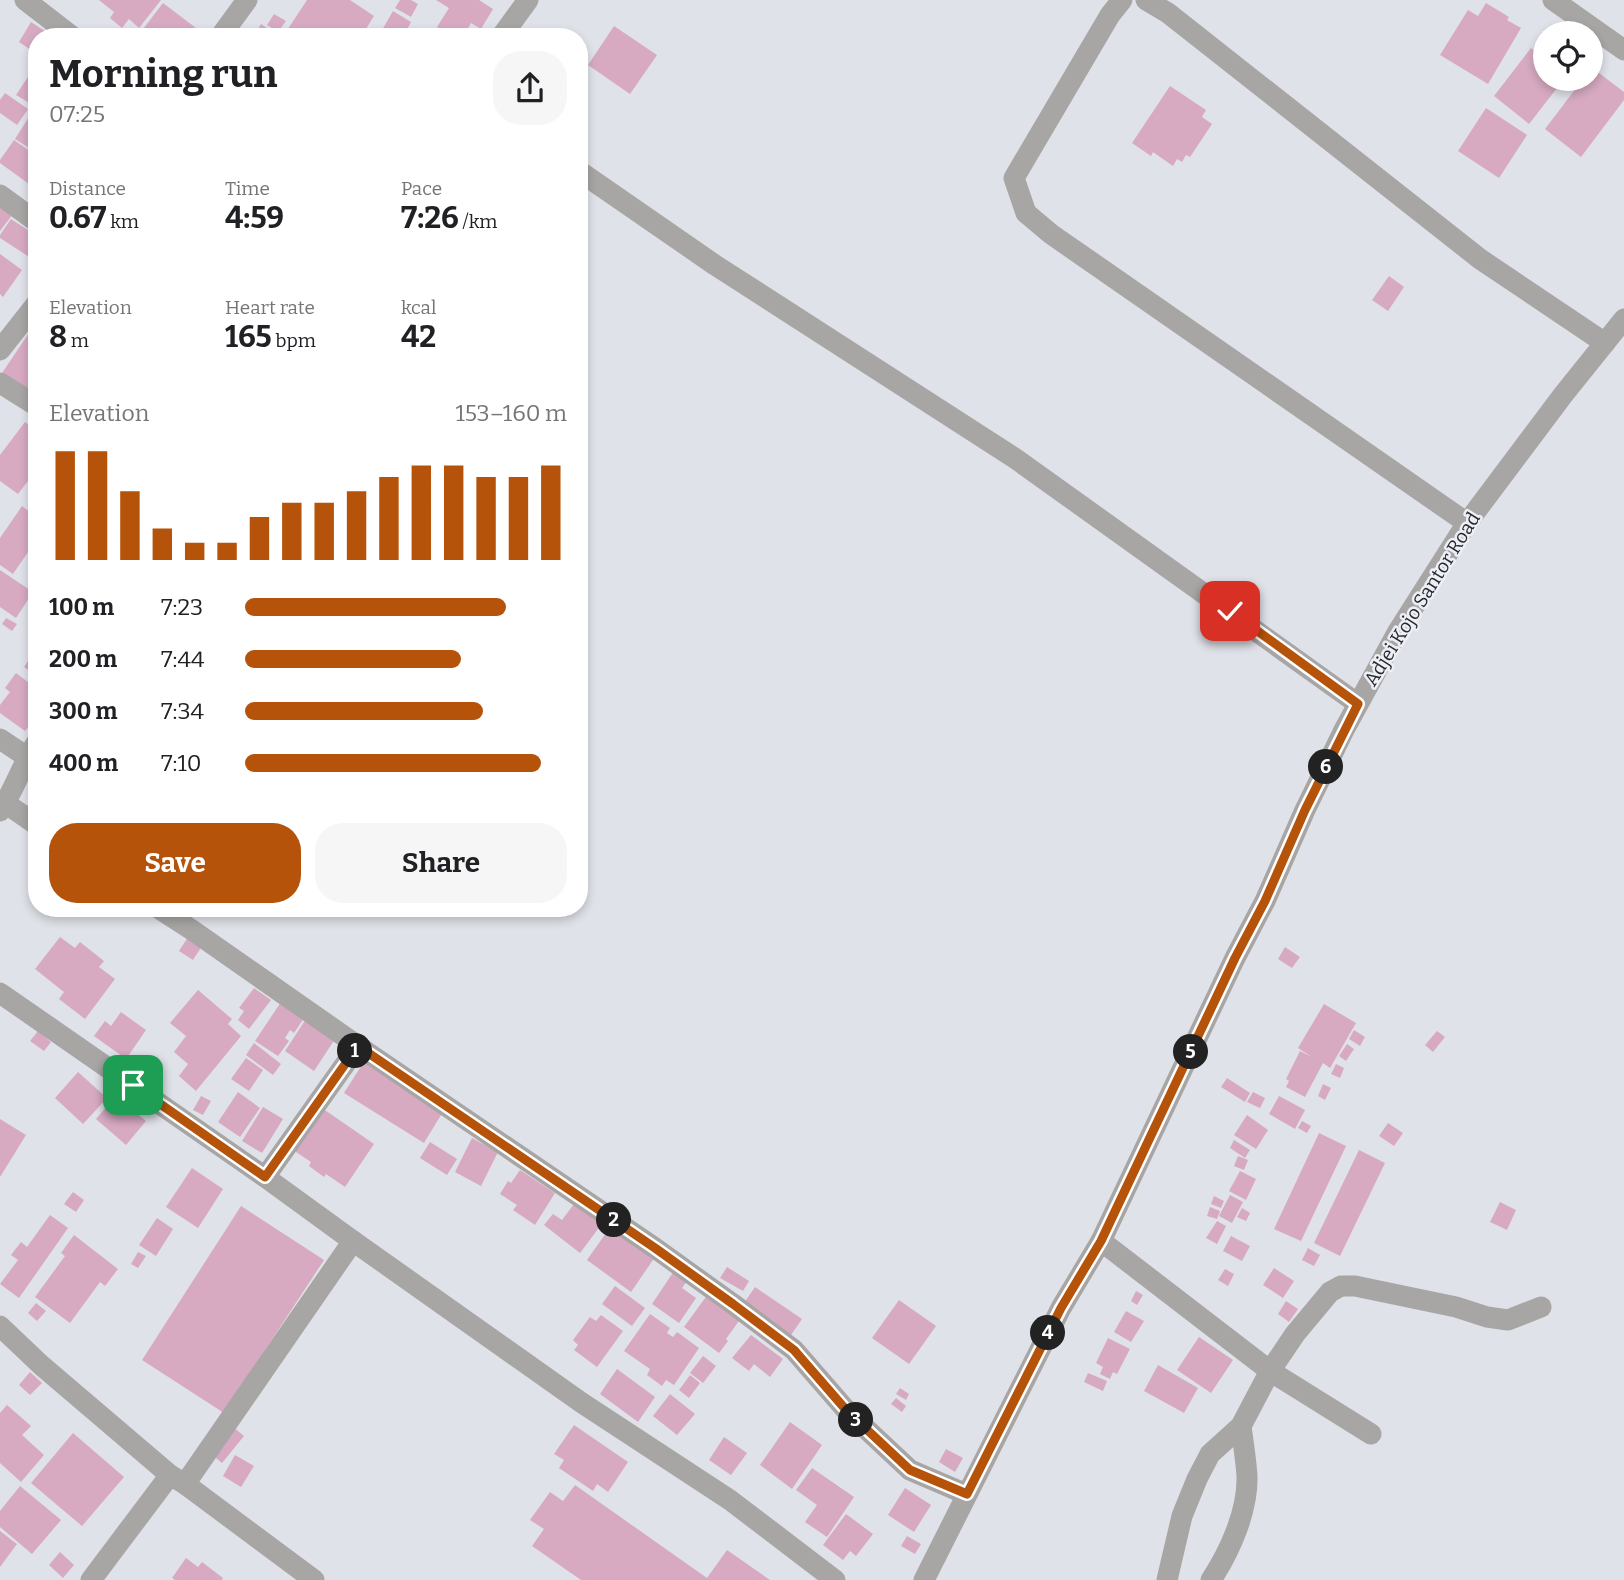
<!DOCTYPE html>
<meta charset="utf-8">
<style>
body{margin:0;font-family:Bitter,serif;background:#f6f6f6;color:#202124;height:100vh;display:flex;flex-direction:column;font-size:26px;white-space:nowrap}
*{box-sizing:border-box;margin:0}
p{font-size:23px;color:#757577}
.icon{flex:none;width:38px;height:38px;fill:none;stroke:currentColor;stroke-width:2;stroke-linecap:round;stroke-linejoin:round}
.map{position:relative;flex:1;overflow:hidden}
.side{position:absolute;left:28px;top:28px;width:560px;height:889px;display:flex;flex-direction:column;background:#fff;border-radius:28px;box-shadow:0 4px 10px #0003}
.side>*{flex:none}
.buttons{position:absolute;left:1533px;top:21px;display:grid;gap:14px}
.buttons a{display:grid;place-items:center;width:70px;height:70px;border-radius:50%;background:#fff;box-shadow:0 4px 10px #0003;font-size:35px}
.pin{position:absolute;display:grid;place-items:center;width:60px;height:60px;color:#fff;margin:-30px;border-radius:14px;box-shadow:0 4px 10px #0006}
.km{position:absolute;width:35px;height:35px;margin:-18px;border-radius:50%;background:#222;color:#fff;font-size:19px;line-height:35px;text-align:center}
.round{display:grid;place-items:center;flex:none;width:74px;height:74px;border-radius:28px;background:#f6f6f6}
.headline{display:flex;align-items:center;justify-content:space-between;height:119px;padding:0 21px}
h1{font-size:38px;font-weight:700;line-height:52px}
.metrics{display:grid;grid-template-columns:repeat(3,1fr);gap:10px;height:119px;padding:7px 21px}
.metrics div{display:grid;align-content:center}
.metrics b{font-size:30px;font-weight:700}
.metrics small{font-size:19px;font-weight:400}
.metrics p{font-size:19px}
.chart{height:196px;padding:14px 21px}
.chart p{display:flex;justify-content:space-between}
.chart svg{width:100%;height:126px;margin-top:7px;stroke:#b45309;stroke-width:6}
.action{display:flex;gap:14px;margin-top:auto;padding:14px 21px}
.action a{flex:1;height:80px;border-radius:28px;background:#b45309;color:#fff;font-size:28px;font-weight:700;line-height:80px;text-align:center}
.action a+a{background:#f6f6f6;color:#202124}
ul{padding:0 21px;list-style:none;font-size:23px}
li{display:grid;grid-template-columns:112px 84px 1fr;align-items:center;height:52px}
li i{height:18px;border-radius:9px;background:#b45309}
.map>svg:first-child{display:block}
.building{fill:#d7aac2}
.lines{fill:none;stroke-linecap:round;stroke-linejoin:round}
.minor{stroke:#a8a5a5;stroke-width:21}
.route-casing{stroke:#fff;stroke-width:14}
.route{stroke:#b45309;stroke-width:9}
.labels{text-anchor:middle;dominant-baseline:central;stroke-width:5;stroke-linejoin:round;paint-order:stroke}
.street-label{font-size:19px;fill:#28282b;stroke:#edeff7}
</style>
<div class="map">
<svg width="1624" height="1580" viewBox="0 0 1624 1580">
<rect width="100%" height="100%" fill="#e0e2e9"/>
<!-- building -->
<g class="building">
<path d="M 99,0 L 161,0 L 139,28 L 129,19 L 122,28 L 110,18 L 114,12 Z"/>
<path d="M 307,0 L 350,0 L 374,16 L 361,37 L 287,37 L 284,35 Z"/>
<path d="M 400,0 L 411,0 L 418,4 L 411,17 L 395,8 Z"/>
<path d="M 436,0 L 479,0 L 493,9 L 481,29 L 471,23 L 463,37 L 453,37 L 437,27 L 449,8 Z"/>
<path d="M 163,3 L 196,28 L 189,37 L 146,37 L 140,33 Z"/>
<path d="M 1486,3 L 1509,17 L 1507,20 L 1521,28 L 1488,84 L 1440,55 L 1468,10 L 1478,16 Z"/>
<path d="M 393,11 L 411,22 L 403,37 L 378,37 Z"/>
<path d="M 274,14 L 286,21 L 278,32 L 267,25 Z"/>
<path d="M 31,22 L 54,37 L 37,37 L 37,54 L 19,42 Z"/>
<path d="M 261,24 L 280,37 L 253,37 Z"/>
<path d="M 614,26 L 657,55 L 630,94 L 588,65 Z"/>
<path d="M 1531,48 L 1545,59 L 1545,79 L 1564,79 L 1529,124 L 1494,96 Z"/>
<path d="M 37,63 L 37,95 L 31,104 L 16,95 Z"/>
<path d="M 1591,67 L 1624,92 L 1624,100 L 1581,157 L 1545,129 L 1583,79 L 1591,79 Z"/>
<path d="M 1170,86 L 1206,110 L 1202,117 L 1212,124 L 1190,157 L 1186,155 L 1182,162 L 1177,159 L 1173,166 L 1153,152 L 1151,156 L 1132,143 Z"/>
<path d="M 5,93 L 28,109 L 17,125 L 0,113 L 0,100 Z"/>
<path d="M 1486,108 L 1527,135 L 1499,178 L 1458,151 Z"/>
<path d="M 32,112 L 37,115 L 37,153 L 15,139 Z"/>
<path d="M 14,140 L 37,156 L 37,180 L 33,178 L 29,184 L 0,163 L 0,160 Z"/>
<path d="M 0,204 L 13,214 L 0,231 Z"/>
<path d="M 11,219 L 37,236 L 37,262 L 0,238 L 0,235 Z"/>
<path d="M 0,254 L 22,270 L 3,297 L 0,294 Z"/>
<path d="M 1389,276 L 1404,287 L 1388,311 L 1372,300 Z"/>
<path d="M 31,330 L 37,334 L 37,398 L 2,373 Z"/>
<path d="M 25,422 L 37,431 L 37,469 L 18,494 L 0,481 L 0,455 Z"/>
<path d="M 22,506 L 35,516 L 31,522 L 37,526 L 37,539 L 13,574 L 0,565 L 0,538 Z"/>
<path d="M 0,570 L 33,592 L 16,618 L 0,607 Z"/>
<path d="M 6,618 L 17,624 L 12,631 L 2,624 Z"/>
<path d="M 37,648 L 37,676 L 24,667 Z"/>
<path d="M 16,673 L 37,689 L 37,716 L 25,731 L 0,713 L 0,705 L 10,692 L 5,688 Z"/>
<path d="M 190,934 L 204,943 L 193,960 L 179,951 Z"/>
<path d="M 60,937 L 75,948 L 80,942 L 104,961 L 99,967 L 115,979 L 85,1019 L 59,999 L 64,992 L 35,969 Z"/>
<path d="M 1285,947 L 1300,957 L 1292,968 L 1278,959 Z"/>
<path d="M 254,988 L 271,1000 L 249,1029 L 238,1020 L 244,1011 L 239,1008 Z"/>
<path d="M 198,990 L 232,1019 L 228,1024 L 241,1036 L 196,1091 L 179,1076 L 188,1064 L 174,1052 L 186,1036 L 170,1023 Z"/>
<path d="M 281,1002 L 304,1018 L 294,1033 L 290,1030 L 285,1038 L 289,1041 L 278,1056 L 255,1041 Z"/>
<path d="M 1324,1004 L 1356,1023 L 1330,1068 L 1323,1063 L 1305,1097 L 1286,1087 L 1289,1081 L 1286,1079 L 1300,1051 L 1312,1057 L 1298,1048 Z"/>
<path d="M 121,1012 L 146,1030 L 126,1059 L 94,1036 L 105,1021 L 111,1026 Z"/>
<path d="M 306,1019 L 335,1039 L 314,1071 L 285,1051 Z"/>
<path d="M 1354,1030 L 1365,1037 L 1360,1046 L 1349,1039 Z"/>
<path d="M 38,1031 L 51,1042 L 44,1051 L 30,1041 Z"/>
<path d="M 1437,1031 L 1445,1037 L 1433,1052 L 1425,1045 Z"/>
<path d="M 254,1043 L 281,1064 L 273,1075 L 246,1055 Z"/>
<path d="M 1347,1044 L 1354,1049 L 1346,1061 L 1339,1056 Z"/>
<path d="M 246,1058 L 263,1070 L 249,1091 L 231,1079 Z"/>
<path d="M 365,1060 L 444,1110 L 424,1143 L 344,1093 Z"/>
<path d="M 1336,1064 L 1344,1068 L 1340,1078 L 1331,1074 Z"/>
<path d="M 78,1072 L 107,1098 L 83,1124 L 55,1098 Z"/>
<path d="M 1227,1078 L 1250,1093 L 1245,1102 L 1221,1087 Z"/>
<path d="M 1323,1084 L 1331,1088 L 1325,1100 L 1318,1096 Z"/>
<path d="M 238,1092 L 260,1108 L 240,1137 L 218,1122 Z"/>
<path d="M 1253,1092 L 1265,1098 L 1260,1108 L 1247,1102 Z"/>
<path d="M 116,1096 L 146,1121 L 126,1145 L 96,1119 Z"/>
<path d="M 201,1096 L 211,1101 L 203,1115 L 193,1110 Z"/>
<path d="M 1279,1096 L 1305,1110 L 1295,1129 L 1269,1114 Z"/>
<path d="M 263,1107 L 283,1119 L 262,1153 L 242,1141 Z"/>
<path d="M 322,1108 L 374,1144 L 345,1187 L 326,1174 L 324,1177 L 309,1166 L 311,1162 L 293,1150 Z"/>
<path d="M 1247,1115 L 1268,1130 L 1256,1149 L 1234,1135 Z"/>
<path d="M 0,1119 L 26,1135 L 0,1177 Z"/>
<path d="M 1302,1121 L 1311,1126 L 1307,1133 L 1298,1128 Z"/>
<path d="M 1388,1123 L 1403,1133 L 1394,1146 L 1379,1136 Z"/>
<path d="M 1319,1133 L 1346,1146 L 1301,1241 L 1274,1229 Z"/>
<path d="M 472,1138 L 498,1152 L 481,1186 L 455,1172 Z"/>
<path d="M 1234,1140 L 1250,1150 L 1245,1158 L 1230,1148 Z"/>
<path d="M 430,1142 L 457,1159 L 447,1175 L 420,1158 Z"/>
<path d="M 1359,1150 L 1385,1163 L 1340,1256 L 1314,1243 Z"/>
<path d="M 1238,1156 L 1248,1160 L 1244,1170 L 1234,1166 Z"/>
<path d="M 192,1168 L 223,1189 L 198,1228 L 166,1207 Z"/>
<path d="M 520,1170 L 555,1193 L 535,1225 L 513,1210 L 517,1205 L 500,1194 L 508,1181 L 511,1183 Z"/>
<path d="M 1240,1171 L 1256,1179 L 1246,1200 L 1229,1191 Z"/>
<path d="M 73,1192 L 84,1200 L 76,1212 L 64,1204 Z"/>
<path d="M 1230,1195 L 1243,1202 L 1232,1223 L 1219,1216 Z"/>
<path d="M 1214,1196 L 1224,1201 L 1221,1208 L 1211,1204 Z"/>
<path d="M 577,1200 L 604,1221 L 580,1253 L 544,1225 L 553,1214 L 562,1220 Z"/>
<path d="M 1500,1202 L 1516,1210 L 1507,1230 L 1490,1222 Z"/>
<path d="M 241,1206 L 324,1260 L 224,1413 L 142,1360 Z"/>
<path d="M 1210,1207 L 1220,1211 L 1217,1219 L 1207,1216 Z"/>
<path d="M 1242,1208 L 1250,1213 L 1246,1221 L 1237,1217 Z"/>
<path d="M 50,1215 L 68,1228 L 19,1298 L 0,1284 L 18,1260 L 11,1255 L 21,1242 L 27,1247 Z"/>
<path d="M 157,1218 L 173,1229 L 156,1256 L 139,1245 Z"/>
<path d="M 1217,1221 L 1226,1226 L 1217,1244 L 1206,1238 Z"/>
<path d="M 611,1226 L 655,1257 L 631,1292 L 587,1260 Z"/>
<path d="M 74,1235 L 118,1269 L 105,1286 L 100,1282 L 70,1323 L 35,1297 L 65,1256 L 61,1253 Z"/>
<path d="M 1231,1236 L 1250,1246 L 1242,1261 L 1223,1251 Z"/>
<path d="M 1308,1248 L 1320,1255 L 1314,1266 L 1302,1260 Z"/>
<path d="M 138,1252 L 146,1256 L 138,1268 L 131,1264 Z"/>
<path d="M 727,1267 L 749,1281 L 743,1291 L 720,1278 Z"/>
<path d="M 1274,1268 L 1294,1281 L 1283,1298 L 1263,1285 Z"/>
<path d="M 1225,1269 L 1234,1274 L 1228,1286 L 1218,1280 Z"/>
<path d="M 674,1271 L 687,1281 L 682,1288 L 696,1298 L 679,1323 L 652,1304 Z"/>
<path d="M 615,1286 L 645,1308 L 632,1326 L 602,1304 Z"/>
<path d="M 755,1287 L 802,1319 L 789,1338 L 742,1306 Z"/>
<path d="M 1136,1291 L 1143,1295 L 1137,1305 L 1131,1301 Z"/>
<path d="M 708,1294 L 741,1318 L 726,1339 L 728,1341 L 719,1353 L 684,1327 Z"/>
<path d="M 899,1300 L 936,1326 L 909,1364 L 872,1338 Z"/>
<path d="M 1286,1301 L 1298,1309 L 1289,1322 L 1278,1314 Z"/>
<path d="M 36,1303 L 46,1311 L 37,1321 L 28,1313 Z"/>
<path d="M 1126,1311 L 1144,1321 L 1131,1342 L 1114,1332 Z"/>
<path d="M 650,1314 L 670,1328 L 667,1333 L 673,1337 L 677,1332 L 699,1348 L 674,1385 L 666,1380 L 662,1386 L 647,1375 L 650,1369 L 624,1351 Z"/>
<path d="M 601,1315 L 623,1331 L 597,1367 L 574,1350 L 578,1345 L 573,1340 L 590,1317 L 596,1321 Z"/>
<path d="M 751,1335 L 783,1359 L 770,1377 L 754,1364 L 749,1371 L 732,1358 Z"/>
<path d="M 1199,1337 L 1233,1360 L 1211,1393 L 1177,1370 Z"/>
<path d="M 1108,1338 L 1130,1349 L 1117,1374 L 1113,1372 L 1110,1379 L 1100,1374 L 1103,1367 L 1096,1363 Z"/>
<path d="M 703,1356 L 716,1366 L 703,1383 L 690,1373 Z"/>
<path d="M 1158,1365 L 1198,1388 L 1184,1413 L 1144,1391 Z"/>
<path d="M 617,1369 L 655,1397 L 638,1422 L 600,1394 Z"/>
<path d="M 30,1372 L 42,1383 L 30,1395 L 19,1385 Z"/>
<path d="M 1088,1373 L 1107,1381 L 1103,1391 L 1084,1382 Z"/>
<path d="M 690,1375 L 700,1383 L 689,1398 L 679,1390 Z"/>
<path d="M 900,1388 L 909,1394 L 906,1400 L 896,1394 Z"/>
<path d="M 670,1394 L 695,1414 L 677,1435 L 653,1416 Z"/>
<path d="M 896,1398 L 906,1406 L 902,1412 L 891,1404 Z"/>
<path d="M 7,1405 L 31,1426 L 22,1435 L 44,1455 L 21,1482 L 0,1463 L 0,1413 Z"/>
<path d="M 790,1422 L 822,1445 L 792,1489 L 760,1465 Z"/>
<path d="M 574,1425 L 628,1462 L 608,1492 L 597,1484 L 593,1491 L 559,1468 L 564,1460 L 554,1454 Z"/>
<path d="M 232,1426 L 244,1436 L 222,1463 L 210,1453 Z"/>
<path d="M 73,1433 L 124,1477 L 82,1526 L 31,1483 Z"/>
<path d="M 724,1437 L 747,1453 L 731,1475 L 709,1460 Z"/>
<path d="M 946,1449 L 963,1458 L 955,1472 L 939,1462 Z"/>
<path d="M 235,1455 L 254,1466 L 241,1487 L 223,1476 Z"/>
<path d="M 812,1468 L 854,1497 L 827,1537 L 805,1522 L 817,1505 L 796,1490 Z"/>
<path d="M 575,1485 L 707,1578 L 727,1550 L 770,1580 L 581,1580 L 532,1546 L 544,1529 L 530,1520 L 550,1492 L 563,1501 Z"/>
<path d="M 20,1486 L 61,1520 L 32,1554 L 0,1527 L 0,1511 Z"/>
<path d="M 905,1488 L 931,1505 L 914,1532 L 888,1515 Z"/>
<path d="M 846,1514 L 873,1534 L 856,1556 L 850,1551 L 843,1560 L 823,1545 Z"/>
<path d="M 0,1531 L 17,1544 L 0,1567 Z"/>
<path d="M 907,1536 L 921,1544 L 915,1554 L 901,1546 Z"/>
<path d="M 60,1552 L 74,1565 L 63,1578 L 49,1565 Z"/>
<path d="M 186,1558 L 198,1567 L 202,1562 L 223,1578 L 222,1580 L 175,1580 L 172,1578 Z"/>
</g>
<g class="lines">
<!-- minor -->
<g class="minor">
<path d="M 25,0 L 73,37"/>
<path d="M 1122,0 L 1110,15 L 1014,178 L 1026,213 L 1051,234 L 1467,523"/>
<path d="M 1146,0 L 1168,13 L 1480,259 L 1605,343"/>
<path d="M 1553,0 L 1624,50"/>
<path d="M 220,37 L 247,0"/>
<path d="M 501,37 L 528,0"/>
<path d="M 579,171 L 715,265 L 1016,459 L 1358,704"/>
<path d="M 0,195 L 37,222"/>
<path d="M 0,350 L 37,303"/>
<path d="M 0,383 L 37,406"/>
<path d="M 0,739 L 27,757"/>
<path d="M 5,803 L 37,825"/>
<path d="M 0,811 C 15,789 22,764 37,742"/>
<path d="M 158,908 L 192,930 L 358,1046 L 655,1248 L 733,1304 L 794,1350 L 847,1411 L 910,1470 L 966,1494"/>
<path d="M 0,993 L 265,1177 L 353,1241 L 582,1403 L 730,1500 L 835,1580"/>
<path d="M 265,1177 L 358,1046"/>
<path d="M 1101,1241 L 1270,1371 L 1371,1434"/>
<path d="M 0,1326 L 41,1365 L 170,1475 L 185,1484 L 314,1580"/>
<path d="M 185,1484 L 353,1241"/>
<path d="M 91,1580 L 170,1475"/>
<path d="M 924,1580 L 1061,1308 L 1101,1241 L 1235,958 L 1265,901 L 1305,810 L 1344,730 L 1397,633 L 1467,523 L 1563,395 L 1624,319"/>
<path d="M 1167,1580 L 1182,1516 L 1197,1479 L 1210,1454 L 1241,1426 L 1270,1371 L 1295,1334 L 1330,1292 L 1341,1286 L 1355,1286 L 1456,1307 L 1487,1317 L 1508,1320 L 1541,1307"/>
<path d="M 1211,1580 C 1230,1551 1248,1511 1247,1476 C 1246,1459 1243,1442 1241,1426"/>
</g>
</g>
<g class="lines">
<defs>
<path id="route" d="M 133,1085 L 265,1177 L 358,1046 L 655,1248 L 733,1304 L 794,1350 L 847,1411 L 910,1470 L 967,1494 L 1061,1308 L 1101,1241 L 1235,958 L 1265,901 L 1305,810 L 1358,704 L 1230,611"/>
</defs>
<!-- route casing -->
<use href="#route" class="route-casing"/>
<!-- route -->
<use href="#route" class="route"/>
</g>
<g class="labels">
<!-- street labels -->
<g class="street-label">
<text transform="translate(1422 599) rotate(-58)">Adjei Kojo Santor Road</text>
</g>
</g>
</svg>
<div class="buttons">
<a><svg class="icon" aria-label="locate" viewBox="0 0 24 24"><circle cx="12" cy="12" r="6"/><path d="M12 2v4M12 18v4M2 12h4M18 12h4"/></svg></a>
</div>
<div class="pin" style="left:133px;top:1085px;background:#1e9e55"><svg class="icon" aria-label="arrive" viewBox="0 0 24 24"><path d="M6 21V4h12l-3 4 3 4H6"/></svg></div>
<div class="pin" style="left:1230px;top:611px;background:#d93025"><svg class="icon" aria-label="check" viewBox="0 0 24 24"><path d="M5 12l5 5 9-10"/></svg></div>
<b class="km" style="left:355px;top:1051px">1</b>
<b class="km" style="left:614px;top:1220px">2</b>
<b class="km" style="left:856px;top:1420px">3</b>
<b class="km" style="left:1048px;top:1333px">4</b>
<b class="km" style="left:1191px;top:1052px">5</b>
<b class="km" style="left:1326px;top:767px">6</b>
<section class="side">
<div class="headline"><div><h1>Morning run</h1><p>07:25</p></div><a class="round"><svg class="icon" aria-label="share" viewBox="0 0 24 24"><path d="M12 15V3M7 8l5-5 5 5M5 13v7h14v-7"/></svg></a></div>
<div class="metrics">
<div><p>Distance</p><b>0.67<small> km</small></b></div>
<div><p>Time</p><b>4:59</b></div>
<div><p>Pace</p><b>7:26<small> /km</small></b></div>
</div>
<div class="metrics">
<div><p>Elevation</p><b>8<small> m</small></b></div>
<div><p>Heart rate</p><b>165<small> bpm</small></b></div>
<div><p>kcal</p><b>42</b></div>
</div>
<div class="chart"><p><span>Elevation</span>153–160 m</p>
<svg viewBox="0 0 160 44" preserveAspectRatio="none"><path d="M5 44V6M15 44V6M25 44V20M35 44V33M45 44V38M55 44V38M65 44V29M75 44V24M85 44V24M95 44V20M105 44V15M115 44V11M125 44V11M135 44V15M145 44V15M155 44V11"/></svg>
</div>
<ul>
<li><b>100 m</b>7:23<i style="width:81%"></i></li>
<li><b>200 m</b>7:44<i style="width:67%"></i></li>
<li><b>300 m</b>7:34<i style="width:74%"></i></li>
<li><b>400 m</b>7:10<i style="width:92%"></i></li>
</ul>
<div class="action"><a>Save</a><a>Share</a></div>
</section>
</div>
